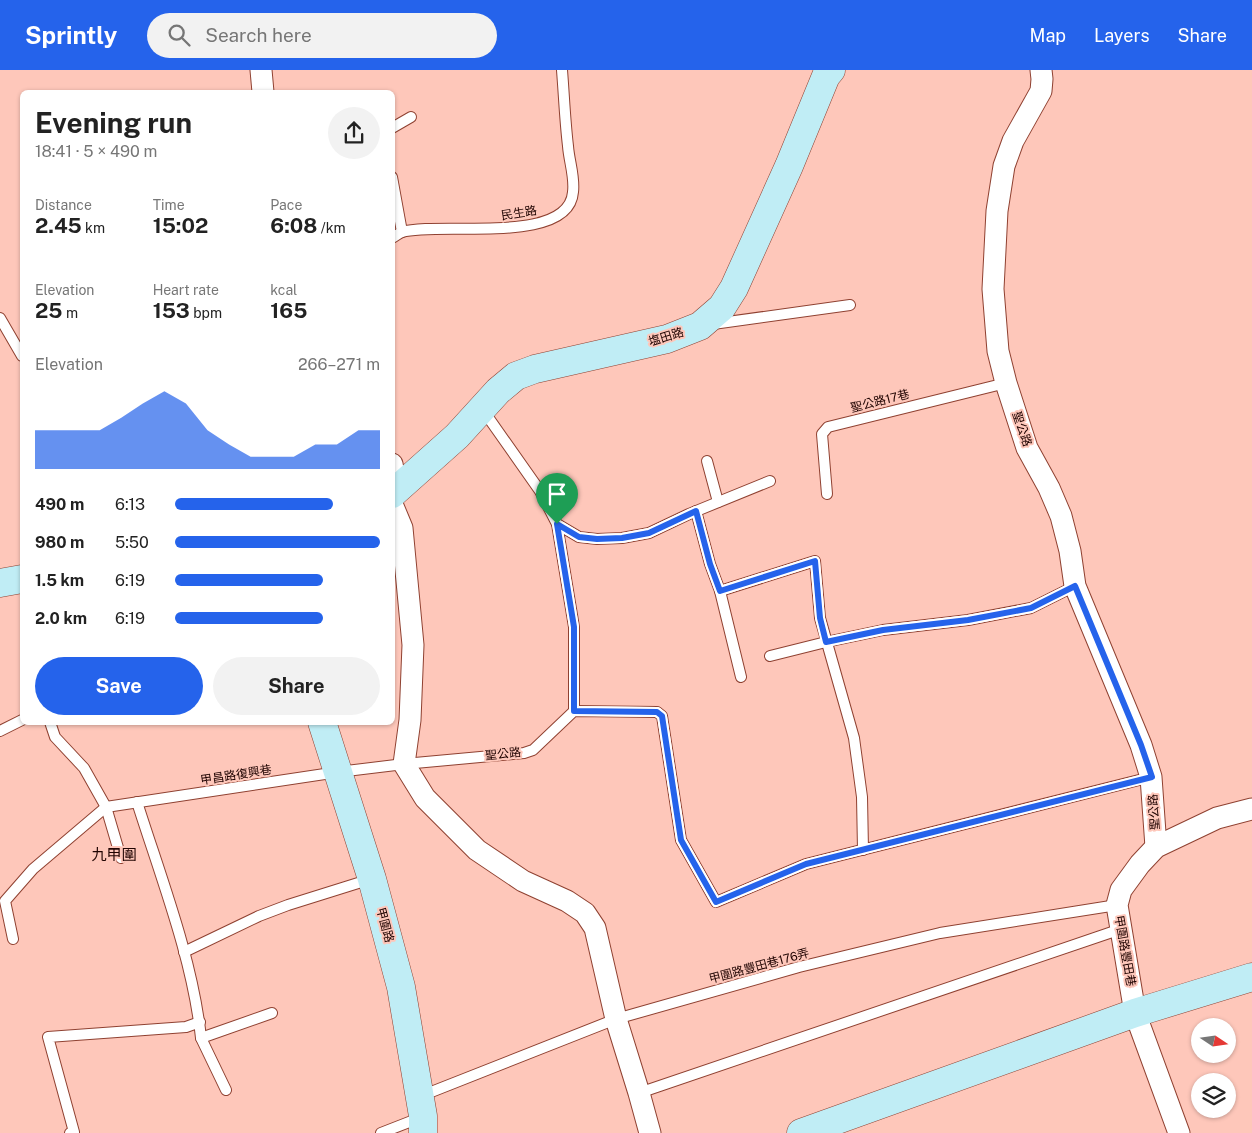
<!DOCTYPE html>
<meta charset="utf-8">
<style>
body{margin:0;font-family:"Public Sans","Noto Sans TC",sans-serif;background:#f2f2f2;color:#222;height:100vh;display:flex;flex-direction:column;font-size:19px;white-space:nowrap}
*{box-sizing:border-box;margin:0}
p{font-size:16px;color:#767676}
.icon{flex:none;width:28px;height:28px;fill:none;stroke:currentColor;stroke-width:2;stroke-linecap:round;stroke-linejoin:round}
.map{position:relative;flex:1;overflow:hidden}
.panel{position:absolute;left:20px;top:20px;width:375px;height:635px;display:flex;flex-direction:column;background:#fff;border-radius:8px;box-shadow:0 1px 4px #0004}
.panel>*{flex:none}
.needle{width:32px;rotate:103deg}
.buttons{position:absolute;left:1191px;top:948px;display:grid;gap:10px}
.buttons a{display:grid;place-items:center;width:45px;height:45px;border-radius:50%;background:#fff;box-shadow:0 1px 4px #0004;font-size:25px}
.pin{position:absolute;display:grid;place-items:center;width:42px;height:42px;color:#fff;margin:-51px -21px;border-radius:50% 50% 50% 0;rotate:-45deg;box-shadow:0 0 5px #0007}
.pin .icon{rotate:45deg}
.round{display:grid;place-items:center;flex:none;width:52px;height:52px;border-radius:26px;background:#f2f2f2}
.head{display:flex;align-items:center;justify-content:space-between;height:85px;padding:0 15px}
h1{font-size:28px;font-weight:700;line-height:38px}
.figures{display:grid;grid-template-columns:repeat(3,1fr);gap:8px;height:85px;padding:5px 15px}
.figures div{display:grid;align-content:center}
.figures b{font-size:21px;font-weight:700}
.figures small{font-size:14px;font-weight:400}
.figures p{font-size:14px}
.chart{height:140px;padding:10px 15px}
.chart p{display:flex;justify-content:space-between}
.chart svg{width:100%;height:90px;margin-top:5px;fill:#2563eb;opacity:.7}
.cta{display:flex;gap:10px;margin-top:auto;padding:10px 15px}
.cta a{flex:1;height:58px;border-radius:30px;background:#2563eb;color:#fff;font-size:20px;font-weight:700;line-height:58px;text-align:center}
.cta a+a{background:#f2f2f2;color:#222}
ul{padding:0 15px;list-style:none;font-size:16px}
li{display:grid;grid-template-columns:80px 60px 1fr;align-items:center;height:38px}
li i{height:12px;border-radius:6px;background:#2563eb}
header{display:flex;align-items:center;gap:30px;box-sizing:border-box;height:70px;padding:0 25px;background:#2563eb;color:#fff}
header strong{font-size:24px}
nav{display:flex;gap:28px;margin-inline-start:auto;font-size:18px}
.search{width:350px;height:45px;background:#f2f2f2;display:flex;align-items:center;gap:12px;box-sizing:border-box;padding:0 18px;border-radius:28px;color:#767676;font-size:19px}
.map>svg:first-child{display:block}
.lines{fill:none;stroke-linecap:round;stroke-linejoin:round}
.lane-casing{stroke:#8f4131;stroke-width:12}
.street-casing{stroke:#8f4131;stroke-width:23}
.secondary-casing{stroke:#8f4131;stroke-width:29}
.lane{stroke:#fff;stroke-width:10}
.street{stroke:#fff;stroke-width:21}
.secondary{stroke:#c0edf5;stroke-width:28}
.route-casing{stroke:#fff;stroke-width:10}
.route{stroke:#2563eb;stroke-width:6}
.labels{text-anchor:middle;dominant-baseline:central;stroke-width:4;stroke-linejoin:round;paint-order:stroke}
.street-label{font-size:12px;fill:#1f0301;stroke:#fec7ba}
.quarter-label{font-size:15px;fill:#1f0301;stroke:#fec7ba}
</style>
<header>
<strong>Sprintly</strong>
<div class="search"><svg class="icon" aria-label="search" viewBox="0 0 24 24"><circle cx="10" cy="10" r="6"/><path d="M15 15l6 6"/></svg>Search here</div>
<nav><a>Map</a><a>Layers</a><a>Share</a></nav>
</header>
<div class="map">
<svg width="1252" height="1063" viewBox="0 0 1252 1063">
<rect width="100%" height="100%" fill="#fec7ba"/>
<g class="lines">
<defs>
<g id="lane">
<path d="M 392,58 L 411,47"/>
<path d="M 392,107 L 402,162"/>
<path d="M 392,168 C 396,166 399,163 402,162 C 439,151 569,176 573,122 C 575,107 569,91 568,76 C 565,51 564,25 562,0"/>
<path d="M 0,248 L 22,286"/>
<path d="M 713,254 L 850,235"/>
<path d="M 483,340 L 540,421 L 557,454 L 579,467 L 597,469 L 622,468 L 649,463 L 689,444 L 770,411"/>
<path d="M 707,391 L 718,432"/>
<path d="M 827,424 L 822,364 L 828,357 L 1006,313"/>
<path d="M 696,441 L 710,494 L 720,521 L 741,607"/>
<path d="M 557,454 L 574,557 L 574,641"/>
<path d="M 720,521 L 815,491 L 820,548 L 854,668 L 862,727 L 863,780"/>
<path d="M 770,586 L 826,572 L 883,560 L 968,550 L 1031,538 L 1075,516"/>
<path d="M 50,652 L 55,667 L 84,698 L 106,737 L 121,788"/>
<path d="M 0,661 L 22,650"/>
<path d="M 137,732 C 161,808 193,890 201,968"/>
<path d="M 13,869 L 5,831 L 33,799 L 106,737 L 338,702 L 404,694 L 524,683 L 533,680 L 574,641 L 657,642 L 662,646 L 681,770 L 716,832 L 806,794 L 1151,707"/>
<path d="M 184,882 L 259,846 L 288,835 L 371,809"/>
<path d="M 226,1020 L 201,968 L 272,943"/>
<path d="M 639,1023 L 1121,859"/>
<path d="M 421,1026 L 616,949 L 799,897 L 940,863 L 1117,835"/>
<path d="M 70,1063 L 74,1062 L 48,967 L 186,957 L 200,952"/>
<path d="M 381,1063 L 422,1047"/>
</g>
<g id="street">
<path d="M 261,0 L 263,22"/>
<path d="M 1041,0 L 1042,9 L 1041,21 L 1013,71 L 1004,96 L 997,141 L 993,219 L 998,281 L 1006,313 L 1027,378 L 1049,418 L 1061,446 L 1070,481 L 1075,516 L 1141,675 L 1151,707 L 1156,777"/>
<path d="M 392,394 L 397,419"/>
<path d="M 392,434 L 402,458 L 413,575 L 410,650 L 404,694 L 425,728 L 477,780 L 523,811 L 567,831 L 585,843 L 595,858 L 616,949 L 639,1023 L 650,1063"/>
<path d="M 1179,1063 L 1135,943 L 1117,835 L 1121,820 L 1140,794 L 1156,777 L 1217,748 L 1252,739"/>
</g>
<g id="secondary">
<path d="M 392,424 L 457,366 L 498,321 L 516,306 L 535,299 L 667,269 L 700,256 L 722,237 L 734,218 L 789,96 L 826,6 L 831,0"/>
<path d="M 0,513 L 22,509"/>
<path d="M 322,652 L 372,809 L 401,917 L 423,1046 L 423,1063"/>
<path d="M 801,1063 L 1135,943 L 1252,907"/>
</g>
</defs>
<!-- lane casing -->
<use href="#lane" class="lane-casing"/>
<!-- street casing -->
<use href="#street" class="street-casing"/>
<!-- secondary casing -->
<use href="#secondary" class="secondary-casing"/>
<!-- lane -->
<use href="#lane" class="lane"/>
<!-- street -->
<use href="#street" class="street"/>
<!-- secondary -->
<use href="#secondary" class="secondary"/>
</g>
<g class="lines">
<defs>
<path id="route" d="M 696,441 L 710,494 L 720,521 L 815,491 L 820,548 L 826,572 L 883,560 L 968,550 L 1031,538 L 1075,516 L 1141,675 L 1152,707 L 806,794 L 716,832 L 681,770 L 662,646 L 657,642 L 574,641 L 574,557 L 557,454 L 579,467 L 597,469 L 622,468 L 649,463 Z"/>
</defs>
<!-- route casing -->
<use href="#route" class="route-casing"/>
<!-- route -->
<use href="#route" class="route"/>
</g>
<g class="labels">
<!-- street labels -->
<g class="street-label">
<text transform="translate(519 143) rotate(-9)">民生路</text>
<text transform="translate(666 267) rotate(-17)">塩田路</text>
<text transform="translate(880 331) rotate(-14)">聖公路17巷</text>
<text transform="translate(1022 359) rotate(71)">聖公路</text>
<text transform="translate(503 684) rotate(-6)">聖公路</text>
<text transform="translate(236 705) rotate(-9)">甲昌路復興巷</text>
<text transform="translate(1154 742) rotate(-94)">聖公路</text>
<text transform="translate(385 855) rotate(75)">甲圍路</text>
<text transform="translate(1125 881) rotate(80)">甲圍路豐田巷</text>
<text transform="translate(759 896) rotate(-15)">甲圍路豐田巷176弄</text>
</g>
<!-- quarter labels -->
<g class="quarter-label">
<text x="114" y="784">九甲圍</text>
</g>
</g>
</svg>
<div class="buttons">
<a><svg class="needle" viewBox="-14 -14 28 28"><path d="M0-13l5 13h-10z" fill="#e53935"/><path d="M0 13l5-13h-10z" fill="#767676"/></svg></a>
<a><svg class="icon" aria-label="layers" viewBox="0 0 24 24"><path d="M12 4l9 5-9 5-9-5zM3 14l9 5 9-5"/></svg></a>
</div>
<div class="pin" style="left:557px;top:454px;background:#1e9e55"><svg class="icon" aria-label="arrive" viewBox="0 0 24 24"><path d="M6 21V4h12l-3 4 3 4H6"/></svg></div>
<section class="panel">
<div class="head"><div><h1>Evening run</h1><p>18:41 · 5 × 490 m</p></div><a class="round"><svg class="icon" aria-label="share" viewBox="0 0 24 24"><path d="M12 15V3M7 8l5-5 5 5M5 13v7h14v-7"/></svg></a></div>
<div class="figures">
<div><p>Distance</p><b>2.45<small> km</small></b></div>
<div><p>Time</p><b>15:02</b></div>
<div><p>Pace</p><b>6:08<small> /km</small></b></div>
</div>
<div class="figures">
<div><p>Elevation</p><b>25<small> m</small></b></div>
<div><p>Heart rate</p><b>153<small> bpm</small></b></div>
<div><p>kcal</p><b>165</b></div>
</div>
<div class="chart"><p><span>Elevation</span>266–271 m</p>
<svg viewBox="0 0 160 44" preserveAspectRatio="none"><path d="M0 44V25L10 25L20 25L30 25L40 19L50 12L60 6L70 12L80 25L90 32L100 38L110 38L120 38L130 32L140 32L150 25L160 25V44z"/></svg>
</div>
<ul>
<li><b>490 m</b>6:13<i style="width:77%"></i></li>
<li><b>980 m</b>5:50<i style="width:100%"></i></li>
<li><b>1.5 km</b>6:19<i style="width:72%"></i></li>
<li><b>2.0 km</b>6:19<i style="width:72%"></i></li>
</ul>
<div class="cta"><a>Save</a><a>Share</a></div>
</section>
</div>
